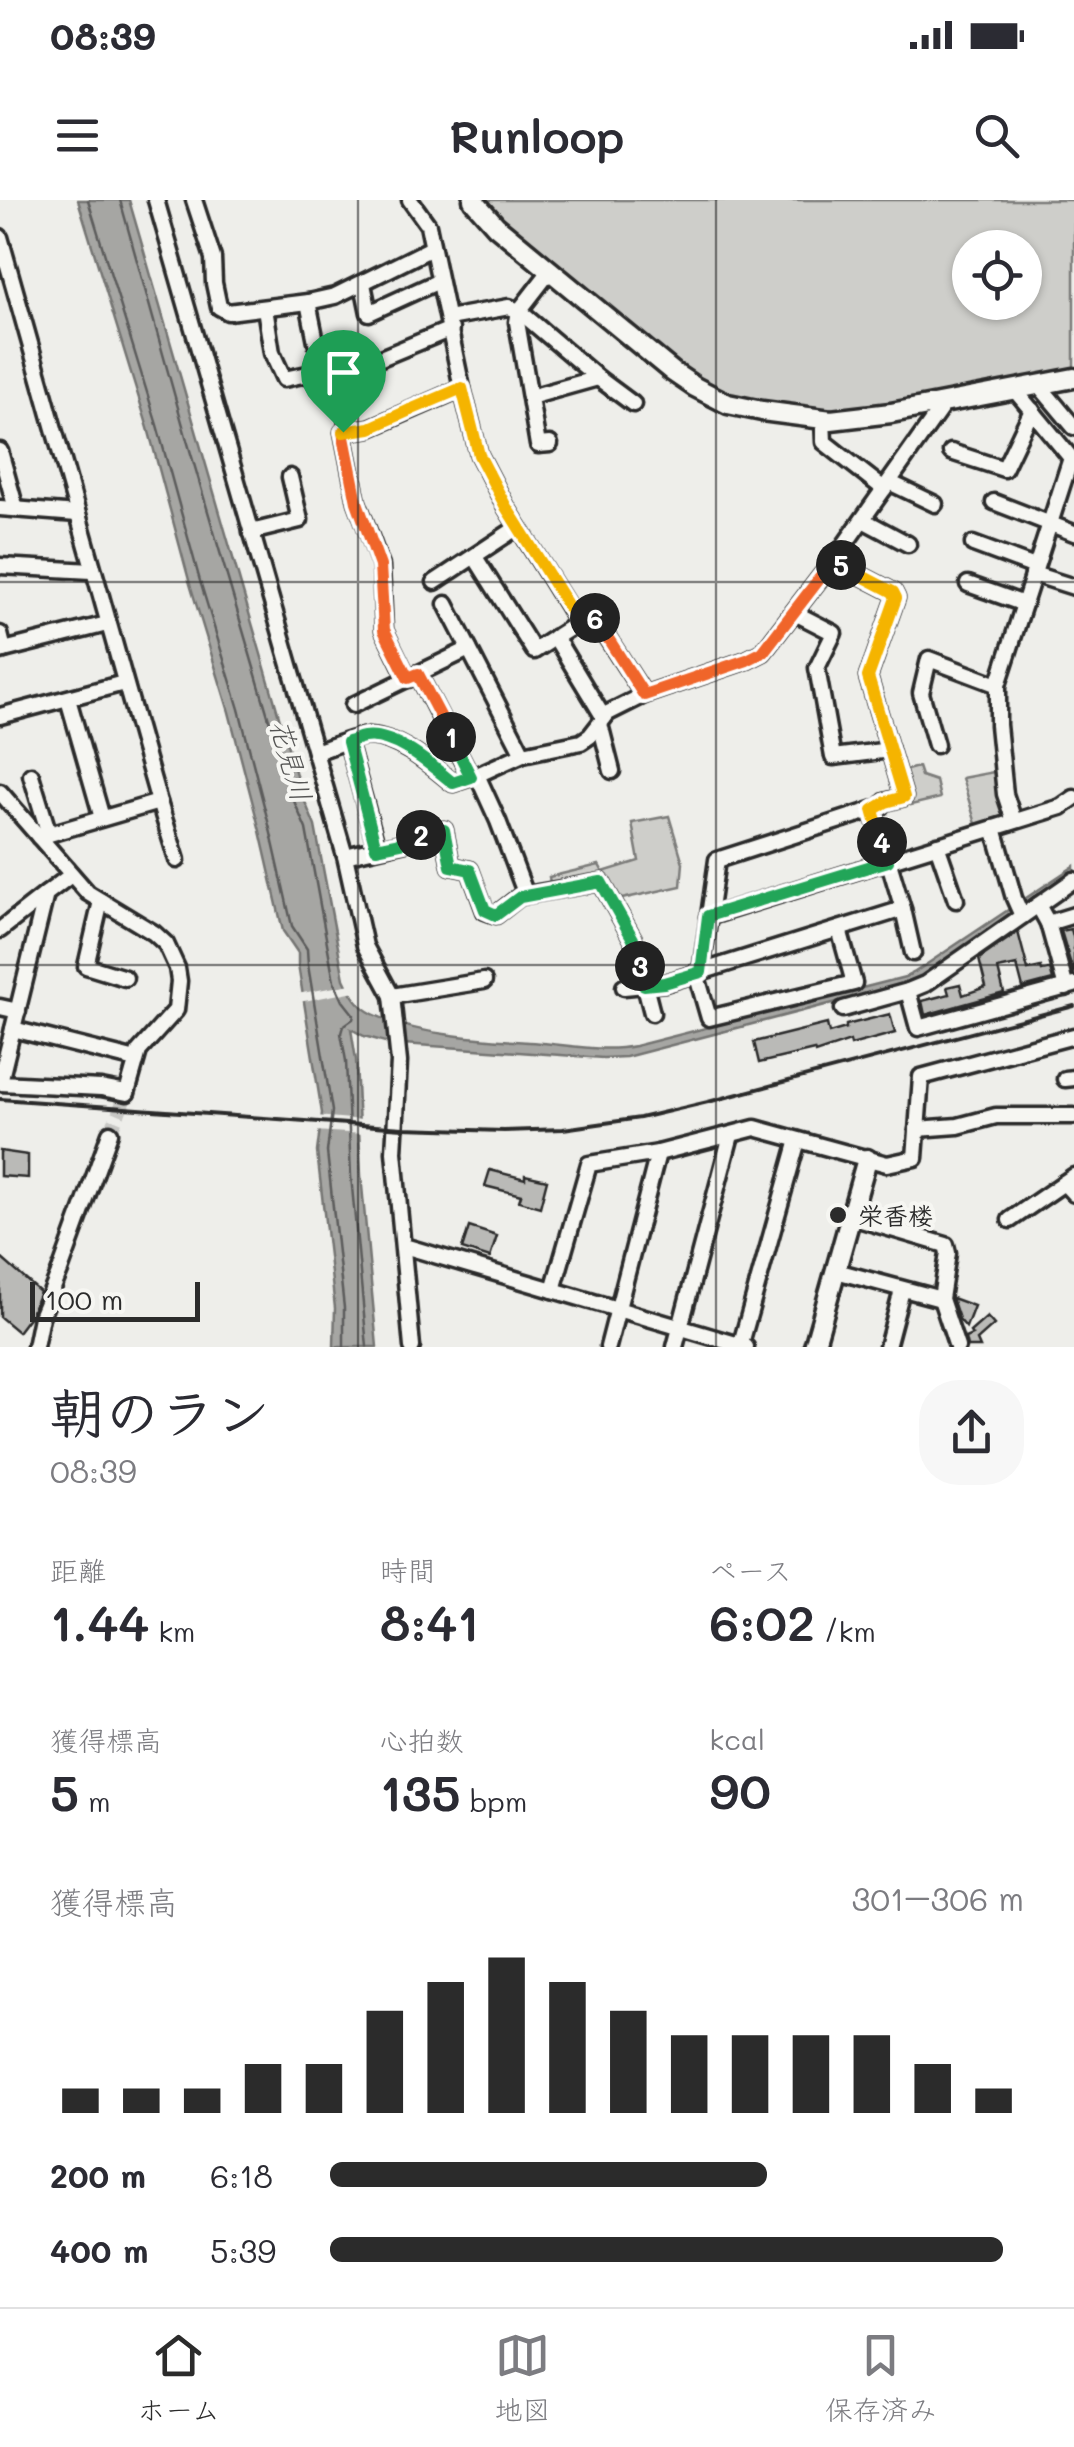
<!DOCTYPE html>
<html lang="ja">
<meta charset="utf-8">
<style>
body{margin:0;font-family:Mali,"Klee One",sans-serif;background:#f7f7f7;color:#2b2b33;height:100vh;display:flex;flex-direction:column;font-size:38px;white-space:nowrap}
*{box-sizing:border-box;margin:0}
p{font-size:32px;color:#7c7c81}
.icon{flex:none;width:55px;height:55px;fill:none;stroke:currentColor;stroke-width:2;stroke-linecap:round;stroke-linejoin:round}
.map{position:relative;height:1147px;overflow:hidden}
.side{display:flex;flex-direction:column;background:#fff;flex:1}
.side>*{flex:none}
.fabs{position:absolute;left:952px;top:30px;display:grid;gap:20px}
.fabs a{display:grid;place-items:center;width:90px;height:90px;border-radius:50%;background:#fff;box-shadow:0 2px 8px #0004;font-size:50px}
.scale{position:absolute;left:30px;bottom:25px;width:170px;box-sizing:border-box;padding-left:10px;border:5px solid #2b2b2b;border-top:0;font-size:28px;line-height:35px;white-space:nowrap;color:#2b2b2b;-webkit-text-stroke:8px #f6f6f2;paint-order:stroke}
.pin{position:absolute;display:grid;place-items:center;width:85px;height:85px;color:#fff;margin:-102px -42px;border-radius:50% 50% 50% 0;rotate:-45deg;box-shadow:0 0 10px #0007}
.pin .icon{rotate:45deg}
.km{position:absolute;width:50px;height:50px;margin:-25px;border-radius:50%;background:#222;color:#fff;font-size:28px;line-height:50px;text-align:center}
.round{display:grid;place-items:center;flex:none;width:105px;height:105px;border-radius:40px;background:#f7f7f7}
.summary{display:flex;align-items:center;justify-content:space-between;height:170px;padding:0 50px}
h1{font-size:55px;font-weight:600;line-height:75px}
.metrics{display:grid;grid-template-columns:repeat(3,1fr);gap:15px;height:170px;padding:10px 50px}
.metrics div{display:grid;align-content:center}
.metrics b{font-size:50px;font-weight:600}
.metrics small{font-size:28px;font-weight:400}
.metrics p{font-size:28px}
.chart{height:280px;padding:20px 50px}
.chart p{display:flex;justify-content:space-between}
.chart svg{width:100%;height:180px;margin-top:10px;stroke:#2b2b2b;stroke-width:6}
ul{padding:0 50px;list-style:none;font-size:32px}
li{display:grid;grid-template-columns:160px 120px 1fr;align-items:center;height:75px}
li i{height:25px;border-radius:12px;background:#2b2b2b}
.status{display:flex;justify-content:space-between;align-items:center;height:70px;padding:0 50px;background:#fff;direction:ltr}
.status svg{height:28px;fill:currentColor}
header{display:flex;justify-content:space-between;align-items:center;height:130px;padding:0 50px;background:#fff;font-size:45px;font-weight:600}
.menu{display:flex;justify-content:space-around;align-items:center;height:140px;border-top:2px solid #e1e1e2;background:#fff;font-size:28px;color:#7c7c81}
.menu a{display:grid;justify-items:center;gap:5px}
.menu .current{color:#2b2b2b}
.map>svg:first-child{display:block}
.green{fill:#cececa;stroke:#7c7c7a;stroke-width:2.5;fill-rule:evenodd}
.water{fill:#a6a6a3;stroke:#757573;stroke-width:2.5}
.pier{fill:#eeeeea}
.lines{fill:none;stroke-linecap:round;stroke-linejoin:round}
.shore{stroke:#5c5c5b;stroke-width:2.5}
.building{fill:#babab7;stroke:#2b2b2b;stroke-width:2.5}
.minor-tunnel{stroke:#c7c7c4;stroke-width:14;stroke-dasharray:14 7;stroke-linecap:butt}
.minor-casing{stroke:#2b2b2b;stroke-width:21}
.tertiary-casing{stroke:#2b2b2b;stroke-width:25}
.minor{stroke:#f6f6f2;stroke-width:14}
.tertiary{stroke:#f6f6f2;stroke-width:18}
.rail{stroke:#2b2b2b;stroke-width:4}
.split-1-casing{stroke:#fff;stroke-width:20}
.split-2-casing{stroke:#fff;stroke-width:20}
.split-3-casing{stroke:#fff;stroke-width:20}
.split-4-casing{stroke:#fff;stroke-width:20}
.split-5-casing{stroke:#fff;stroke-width:20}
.split-6-casing{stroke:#fff;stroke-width:20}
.split-7-casing{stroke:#fff;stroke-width:20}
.split-8-casing{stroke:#fff;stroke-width:20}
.split-1{stroke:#f0652b;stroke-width:12}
.split-2{stroke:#22a559;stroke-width:12}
.split-3{stroke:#22a559;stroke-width:12}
.split-4{stroke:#22a559;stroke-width:12}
.split-5{stroke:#f5b400;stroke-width:12}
.split-6{stroke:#f0652b;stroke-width:12}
.split-7{stroke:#f5b400;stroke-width:12}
.split-8{stroke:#f5b400;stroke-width:12}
.grid{fill:none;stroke:#2b2b2b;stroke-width:2.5;stroke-opacity:0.55}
.poi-dot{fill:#2b2b2b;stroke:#f6f6f2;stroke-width:4}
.labels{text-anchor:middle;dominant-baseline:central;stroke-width:8;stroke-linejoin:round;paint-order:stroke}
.poi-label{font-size:25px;font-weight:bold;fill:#2b2b2b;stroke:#f6f6f2;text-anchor:start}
.water-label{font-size:28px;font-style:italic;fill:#565655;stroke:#f6f6f2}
</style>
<div class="status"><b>08:39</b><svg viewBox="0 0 49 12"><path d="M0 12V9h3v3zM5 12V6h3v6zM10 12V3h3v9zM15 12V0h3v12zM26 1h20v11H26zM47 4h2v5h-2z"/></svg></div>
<header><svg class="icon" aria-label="menu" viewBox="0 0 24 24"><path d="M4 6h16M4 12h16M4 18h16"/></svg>Runloop<svg class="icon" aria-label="search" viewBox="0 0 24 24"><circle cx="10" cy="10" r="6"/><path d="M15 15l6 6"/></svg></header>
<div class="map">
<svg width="1074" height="1147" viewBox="0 0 1074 1147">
<rect width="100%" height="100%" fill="#eeeeea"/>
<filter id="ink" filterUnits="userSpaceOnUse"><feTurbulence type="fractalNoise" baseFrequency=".01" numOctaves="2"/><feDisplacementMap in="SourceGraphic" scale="20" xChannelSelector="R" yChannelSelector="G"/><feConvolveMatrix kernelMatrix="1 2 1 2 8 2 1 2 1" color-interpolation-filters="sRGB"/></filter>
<g filter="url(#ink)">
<!-- green -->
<g class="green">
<path d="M 481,0 L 1074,0 L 1074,171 L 891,206 L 831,213 L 737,199 L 690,175 L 499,20 ZM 970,48 L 1025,48 L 1025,102 L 970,102 Z"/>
<path d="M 918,567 L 921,576 L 936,581 L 940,598 L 911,605 L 903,571 Z"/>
<path d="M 999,571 L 1008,614 L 1003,618 L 977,627 L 962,578 Z"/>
<path d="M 669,616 L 683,663 L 681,686 L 617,700 L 603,677 L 562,685 L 550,683 L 549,677 L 599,665 L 603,672 L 639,661 L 632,623 Z"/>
</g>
<!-- water -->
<path class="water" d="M 78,0 L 129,0 L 301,592 L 315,626 L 344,779 C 351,794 357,806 373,814 C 420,837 490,839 542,843 C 573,846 604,852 635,846 L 905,777 L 915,772 L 1074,666 L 1074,673 L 928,774 L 906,784 L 626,857 L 603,858 L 389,843 L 364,836 L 351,829 L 356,860 L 361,975 L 377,1147 L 334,1147 L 335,1108 L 317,952 L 322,913 L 298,765 L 298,753 L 283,731 L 260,631 L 229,512 L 190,384 L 148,228 Z"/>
<!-- pier -->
<g class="pier">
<path d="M 351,784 L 355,791 L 299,802 L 297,794 Z"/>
<path d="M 316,916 L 363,920 L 364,934 L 314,931 Z"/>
</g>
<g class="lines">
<!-- shore -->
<g class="shore">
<path d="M 88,0 L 157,225 L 200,381 L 239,509 L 270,629 L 292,726 L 307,749 L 308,765 L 332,911 L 327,952 L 344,1108 L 344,1147"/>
<path d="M 120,0 L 187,240 L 291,594 L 306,629 L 334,781 L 343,801 L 354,815 L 353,819 L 343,826 L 341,833 L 346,861 L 351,976 L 367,1147"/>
</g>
</g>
<!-- building -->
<g class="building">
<path d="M 1071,729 L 1074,740 L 1074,775 L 1061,731 Z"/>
<path d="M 1018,732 L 1028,770 L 1041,767 L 1042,771 L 1050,769 L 1053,780 L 1023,788 L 1017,765 L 998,769 L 1004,793 L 925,815 L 922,801 L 949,794 L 947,787 L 960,784 L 963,795 L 986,787 L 979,759 Z"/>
<path d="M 890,814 L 895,833 L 851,845 L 850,841 L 815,853 L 814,850 L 759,863 L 754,842 L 827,824 L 829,833 L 846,828 L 846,825 Z"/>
<path d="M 0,951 L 28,955 L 28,978 L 0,976 Z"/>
<path d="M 490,970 L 525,979 L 525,975 L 547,980 L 540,1007 L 519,1001 L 521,995 L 485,986 Z"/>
<path d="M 469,1027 L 497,1036 L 490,1058 L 462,1049 Z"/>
<path d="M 0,1057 L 40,1092 L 30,1116 L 18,1132 L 0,1117 Z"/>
<path d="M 952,1098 L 974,1106 L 966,1127 L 959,1119 Z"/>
<path d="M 987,1117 L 994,1125 L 977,1140 L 980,1147 L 967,1147 L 965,1138 L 972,1135 L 970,1132 Z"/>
</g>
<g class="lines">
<!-- minor-tunnel -->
<path class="minor-tunnel" d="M 110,933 L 127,893"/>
<defs>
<g id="minor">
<path d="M 156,0 L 345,656 L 365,746 L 392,796 L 399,862 L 394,952 L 412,1147"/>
<path d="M 194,0 L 213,58 L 214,83 L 219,107 L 228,112 L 308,102 L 335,96 L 432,48"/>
<path d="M 410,0 L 428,25 L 462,188 L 479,255 L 506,307 L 578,423"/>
<path d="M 0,37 L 159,602 L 39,637"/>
<path d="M 363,84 L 369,113 L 439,81"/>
<path d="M 265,108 L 272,153 L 284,179 L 322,171 L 308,102"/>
<path d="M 448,118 L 509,107 L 519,111 L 598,178 L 633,204"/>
<path d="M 371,162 L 451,129"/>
<path d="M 1038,184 L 1074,227"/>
<path d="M 530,197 L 598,178"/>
<path d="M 346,205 L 347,230"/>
<path d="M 823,219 L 824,242 L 884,289"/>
<path d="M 550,244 L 538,245 L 517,122 L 519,111 L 550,71"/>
<path d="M 0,251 L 16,309"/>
<path d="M 951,252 L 1004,269 L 1032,210"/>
<path d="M 889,282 L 935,304"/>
<path d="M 994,302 L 1074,333"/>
<path d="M 0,308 L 77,314"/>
<path d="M 863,320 L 908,344"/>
<path d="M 251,332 L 300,320 L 290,277"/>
<path d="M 973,344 L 1035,367"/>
<path d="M 475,357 L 534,451 L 592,414 L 644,495"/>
<path d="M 0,366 L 92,371"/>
<path d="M 1033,374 L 1074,387"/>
<path d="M 435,382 L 518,327"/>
<path d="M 968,384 L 1024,404"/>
<path d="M 446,404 L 523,554"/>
<path d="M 795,413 L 834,433 L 817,468 L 833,557 L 890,550"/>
<path d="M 0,434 L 4,450"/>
<path d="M 555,437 L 604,518"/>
<path d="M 0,451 L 107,424"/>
<path d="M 418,474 L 471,577"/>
<path d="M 408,479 L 384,430 L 381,366 L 357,302 L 343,232 L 370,228 L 462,188"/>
<path d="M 68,499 L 102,618"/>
<path d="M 353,505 L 469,449"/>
<path d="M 0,516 L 124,483"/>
<path d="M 600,524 L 612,571"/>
<path d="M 348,542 L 377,648"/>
<path d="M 936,545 L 921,493 L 929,459 L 998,485"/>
<path d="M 315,552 C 329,548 355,536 369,536 C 399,537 432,566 453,583 L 477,575 L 498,621 L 526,695 L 601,682 L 633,739 L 652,813"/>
<path d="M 31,575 L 49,634"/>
<path d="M 477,575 L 523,554 L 581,542 L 590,536 L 608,513 L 644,495 L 747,460 L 763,452 L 833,361 L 946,201"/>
<path d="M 0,592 L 88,693 L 154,733 L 166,744 L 177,768 L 179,781 L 176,810 L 139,851 L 127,893 L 101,888 L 0,883"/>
<path d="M 159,602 L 177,660"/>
<path d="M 873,610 L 903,709 L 913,753"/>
<path d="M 1014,621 L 1005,594 L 998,525 L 998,485 L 1071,258 L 1014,189"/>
<path d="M 994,628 L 1014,698 L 1022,716"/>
<path d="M 937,645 L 956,700"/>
<path d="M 345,656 L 410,641 L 413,637 L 444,630 L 451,666 L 470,670 L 485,711 L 496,715 L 519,697 L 526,695"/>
<path d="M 101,701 L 86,766 L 125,778"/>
<path d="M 1038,705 L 1048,723 L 1066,788"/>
<path d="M 708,717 L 1061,607 L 1074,598"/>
<path d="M 1048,723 L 1074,715"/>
<path d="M 0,730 L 46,694"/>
<path d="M 701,772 L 717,660 L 881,607 L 885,602 L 904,597 L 868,477 L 896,398 L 893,392 L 833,361"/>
<path d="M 696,773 L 709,818 L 854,783 L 839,729"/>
<path d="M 624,787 L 665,783 L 903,709"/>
<path d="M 908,791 L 918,828 L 1074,785"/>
<path d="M 392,796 L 484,781"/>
<path d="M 0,807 L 18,811"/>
<path d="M 843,809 L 908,791 L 925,784 L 1074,680"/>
<path d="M 13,829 L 136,860"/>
<path d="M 1065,879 L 1074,878"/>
<path d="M 0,882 L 46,694 L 71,675"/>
<path d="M 917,929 L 958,926 L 996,916 L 1074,916"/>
<path d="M 1064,983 L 1074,994"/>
<path d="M 851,1017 L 946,1045 L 948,1053 L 941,1099 L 957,1147"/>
<path d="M 1010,1020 L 1074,976"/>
<path d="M 404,1046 L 746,1147"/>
<path d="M 836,1071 L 941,1099"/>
<path d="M 553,1090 L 589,964 L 658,953 L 755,928 L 887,964 L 915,958 L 921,877 L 1074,836"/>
<path d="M 35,1147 L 41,1117 L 60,1071 L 110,933"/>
<path d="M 608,1147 L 658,953"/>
<path d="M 675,1147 L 731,935"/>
<path d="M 740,1147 L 798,940"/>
<path d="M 887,1147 L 902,1090"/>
</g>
<g id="tertiary">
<path d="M 473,0 L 496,26 L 673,172 L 695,187 L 728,204 L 762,211 L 831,220 L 891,213 L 1074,178"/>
<path d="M 814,1147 L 867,959"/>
</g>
</defs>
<!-- minor casing -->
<use href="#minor" class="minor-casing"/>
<!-- tertiary casing -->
<use href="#tertiary" class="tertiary-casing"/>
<!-- minor -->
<use href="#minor" class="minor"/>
<!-- tertiary -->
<use href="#tertiary" class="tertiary"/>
<!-- rail -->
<path class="rail" d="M 0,899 L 403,928 L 504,931 L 563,929 L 640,918 L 708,902 L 1074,806"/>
</g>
</g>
<g class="lines" filter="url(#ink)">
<defs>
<path id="split-1" d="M 343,232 L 357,302 L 380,366 L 384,430 L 408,478 L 418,474 L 451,537"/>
<path id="split-2" d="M 421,635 L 413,636 L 410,641 L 376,648 L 348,542 C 353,541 358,538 364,537 C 394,532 432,566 453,583 L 471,577 L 451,537"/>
<path id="split-3" d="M 421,635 L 444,630 L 451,666 L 470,670 L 485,710 L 496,715 L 520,697 L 601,682 L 633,739 L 640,766"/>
<path id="split-4" d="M 640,766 L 644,785 L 664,783 L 701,772 L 708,716 L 888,661 L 882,642"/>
<path id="split-5" d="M 841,365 L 893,392 L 896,398 L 868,477 L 904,597 L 886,602 L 873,610 L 882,642"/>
<path id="split-6" d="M 595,418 L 644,495 L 747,460 L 763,452 L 833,361 L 841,365"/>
<path id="split-7" d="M 410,210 L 462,188 L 479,255 L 506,307 L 578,422 L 592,414 L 595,418"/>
<path id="split-8" d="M 343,232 L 370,228 L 410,210"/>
</defs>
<!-- split-1 casing -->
<use href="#split-1" class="split-1-casing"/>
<!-- split-2 casing -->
<use href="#split-2" class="split-2-casing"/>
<!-- split-3 casing -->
<use href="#split-3" class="split-3-casing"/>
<!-- split-4 casing -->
<use href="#split-4" class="split-4-casing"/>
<!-- split-5 casing -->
<use href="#split-5" class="split-5-casing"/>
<!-- split-6 casing -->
<use href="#split-6" class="split-6-casing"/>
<!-- split-7 casing -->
<use href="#split-7" class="split-7-casing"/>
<!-- split-8 casing -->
<use href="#split-8" class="split-8-casing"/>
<!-- split-1 -->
<use href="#split-1" class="split-1"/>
<!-- split-2 -->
<use href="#split-2" class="split-2"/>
<!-- split-3 -->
<use href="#split-3" class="split-3"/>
<!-- split-4 -->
<use href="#split-4" class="split-4"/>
<!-- split-5 -->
<use href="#split-5" class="split-5"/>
<!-- split-6 -->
<use href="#split-6" class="split-6"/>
<!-- split-7 -->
<use href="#split-7" class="split-7"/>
<!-- split-8 -->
<use href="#split-8" class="split-8"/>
</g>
<!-- grid -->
<path class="grid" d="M 358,0 L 358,1147M 716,0 L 716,1147M 0,382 L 1074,382M 0,765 L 1074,765"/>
<!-- markers -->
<circle class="poi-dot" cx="838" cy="1015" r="10"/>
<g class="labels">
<!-- poi labels -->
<g class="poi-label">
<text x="858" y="1015">栄香楼</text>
</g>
<!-- water labels -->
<g class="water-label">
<text transform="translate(292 560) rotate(74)">花見川</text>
</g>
</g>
</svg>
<div class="fabs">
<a><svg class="icon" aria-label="locate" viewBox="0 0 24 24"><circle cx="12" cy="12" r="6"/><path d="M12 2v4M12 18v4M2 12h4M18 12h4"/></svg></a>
</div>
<div class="scale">100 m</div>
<div class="pin" style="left:343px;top:232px;background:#1e9e55"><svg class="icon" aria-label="arrive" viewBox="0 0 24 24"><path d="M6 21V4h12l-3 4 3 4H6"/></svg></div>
<b class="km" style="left:451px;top:537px">1</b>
<b class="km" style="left:421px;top:635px">2</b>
<b class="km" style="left:640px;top:766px">3</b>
<b class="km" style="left:882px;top:642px">4</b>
<b class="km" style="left:841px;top:365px">5</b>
<b class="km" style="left:595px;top:418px">6</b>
</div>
<section class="side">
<div class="summary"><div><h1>朝のラン</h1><p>08:39</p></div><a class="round"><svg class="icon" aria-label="share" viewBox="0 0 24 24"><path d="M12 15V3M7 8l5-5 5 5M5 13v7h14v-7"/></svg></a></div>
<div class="metrics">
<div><p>距離</p><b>1.44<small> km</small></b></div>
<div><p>時間</p><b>8:41</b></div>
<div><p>ペース</p><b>6:02<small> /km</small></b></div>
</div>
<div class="metrics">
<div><p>獲得標高</p><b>5<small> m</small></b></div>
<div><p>心拍数</p><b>135<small> bpm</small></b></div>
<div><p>kcal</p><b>90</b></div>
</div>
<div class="chart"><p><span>獲得標高</span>301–306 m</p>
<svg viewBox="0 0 160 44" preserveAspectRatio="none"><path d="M5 44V38M15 44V38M25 44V38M35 44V32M45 44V32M55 44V19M65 44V12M75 44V6M85 44V12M95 44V19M105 44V25M115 44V25M125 44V25M135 44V25M145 44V32M155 44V38"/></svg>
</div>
<ul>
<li><b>200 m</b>6:18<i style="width:63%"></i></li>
<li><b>400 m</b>5:39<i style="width:97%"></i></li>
</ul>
</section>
<nav class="menu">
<a class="current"><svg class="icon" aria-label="home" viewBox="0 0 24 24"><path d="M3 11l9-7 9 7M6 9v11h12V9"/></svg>ホーム</a>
<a><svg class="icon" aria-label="map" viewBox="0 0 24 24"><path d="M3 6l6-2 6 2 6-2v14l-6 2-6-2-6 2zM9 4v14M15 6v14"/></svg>地図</a>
<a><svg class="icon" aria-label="saved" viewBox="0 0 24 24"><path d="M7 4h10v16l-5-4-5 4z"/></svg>保存済み</a>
</nav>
